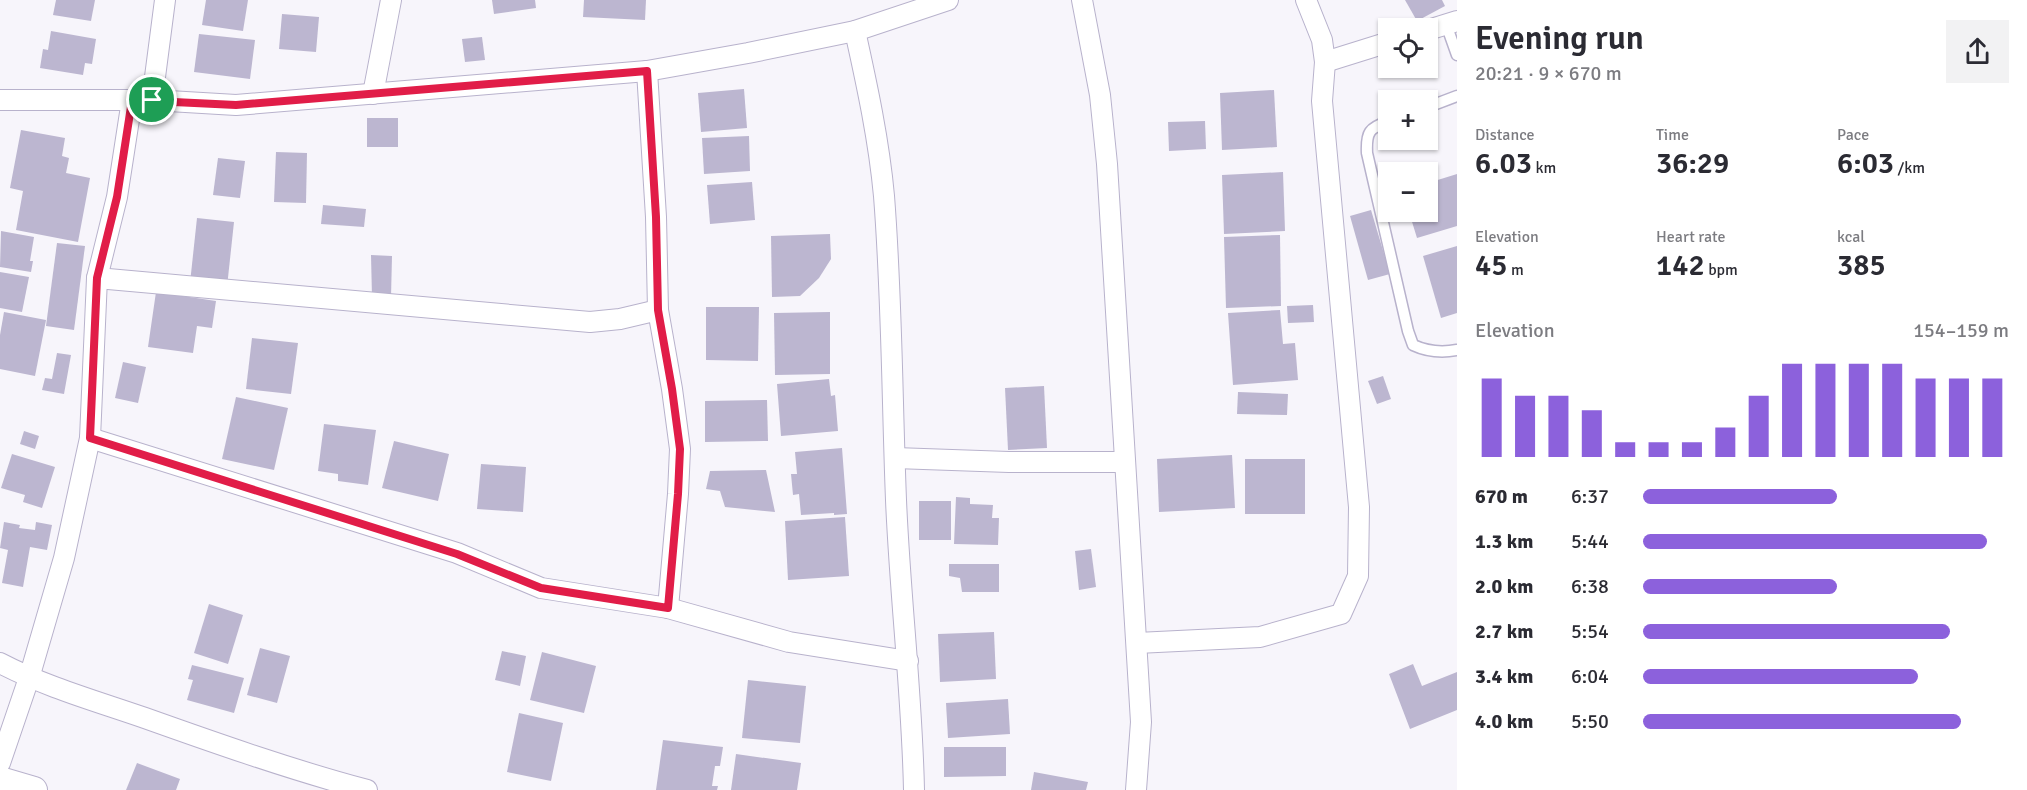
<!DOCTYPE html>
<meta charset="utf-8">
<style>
body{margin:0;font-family:Signika,sans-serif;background:#f2f2f3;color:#2b2b33;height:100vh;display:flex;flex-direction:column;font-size:22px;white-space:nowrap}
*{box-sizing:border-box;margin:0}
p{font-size:20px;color:#7c7c81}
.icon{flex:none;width:33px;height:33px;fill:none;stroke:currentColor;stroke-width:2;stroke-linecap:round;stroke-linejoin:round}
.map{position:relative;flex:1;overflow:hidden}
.details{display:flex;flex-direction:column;background:#fff;width:570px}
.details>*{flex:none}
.fabs{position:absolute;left:1378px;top:18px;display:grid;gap:12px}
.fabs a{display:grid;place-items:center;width:60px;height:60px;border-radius:0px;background:#fff;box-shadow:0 2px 4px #0004;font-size:30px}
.pin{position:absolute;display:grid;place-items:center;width:51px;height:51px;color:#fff;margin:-26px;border:3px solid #fff;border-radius:50%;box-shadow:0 2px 6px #0007}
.round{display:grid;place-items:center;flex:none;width:63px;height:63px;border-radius:0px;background:#f2f2f3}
.overview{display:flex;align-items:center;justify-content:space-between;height:102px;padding:0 18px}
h1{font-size:33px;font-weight:600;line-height:45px}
.figures{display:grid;grid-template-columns:repeat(3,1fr);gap:9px;height:102px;padding:6px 18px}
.figures div{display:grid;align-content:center}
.figures b{font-size:30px;font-weight:600}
.figures small{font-size:16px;font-weight:400}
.figures p{font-size:16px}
.chart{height:168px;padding:12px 18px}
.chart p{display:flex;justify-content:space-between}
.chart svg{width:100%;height:108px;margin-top:6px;stroke:#8c61dc;stroke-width:6}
ul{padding:0 18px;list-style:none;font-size:20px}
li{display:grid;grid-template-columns:96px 72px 1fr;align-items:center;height:45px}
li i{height:15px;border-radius:8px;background:#8c61dc}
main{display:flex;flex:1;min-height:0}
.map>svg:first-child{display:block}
.building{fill:#bcb6d0}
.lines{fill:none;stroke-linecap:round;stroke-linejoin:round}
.service-casing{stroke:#b8b2cc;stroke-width:13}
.minor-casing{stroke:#b8b2cc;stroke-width:22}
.tertiary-casing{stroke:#b8b2cc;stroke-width:28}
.service{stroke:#fff;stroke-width:10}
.minor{stroke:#fff;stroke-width:20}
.tertiary{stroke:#fff;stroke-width:26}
.route-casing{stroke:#fff;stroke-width:12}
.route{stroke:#e11d48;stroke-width:8}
</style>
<main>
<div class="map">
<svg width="1457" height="790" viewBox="0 0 1457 790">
<rect width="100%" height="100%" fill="#f7f5fb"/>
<!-- building -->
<g class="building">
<path d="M 56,0 L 95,0 L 91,21 L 53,15 Z"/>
<path d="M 206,0 L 248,0 L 243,31 L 202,25 Z"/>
<path d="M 492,0 L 535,0 L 536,8 L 494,14 Z"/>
<path d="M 584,0 L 646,0 L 645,20 L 583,17 Z"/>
<path d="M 1405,0 L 1442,0 L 1445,6 L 1417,21 Z"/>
<path d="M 282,14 L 319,17 L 316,52 L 279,49 Z"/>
<path d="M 51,31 L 96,39 L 92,64 L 85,63 L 83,75 L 40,68 L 43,49 L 48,50 Z"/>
<path d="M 199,34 L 255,40 L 250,79 L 194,72 Z"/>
<path d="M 482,37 L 485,60 L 465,62 L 462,39 Z"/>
<path d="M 744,89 L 747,128 L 701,132 L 698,93 Z"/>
<path d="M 1274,90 L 1277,147 L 1222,150 L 1220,93 Z"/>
<rect x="367" y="118" width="31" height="29"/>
<path d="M 1205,121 L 1206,149 L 1169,151 L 1168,122 Z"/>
<path d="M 21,130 L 65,138 L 62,156 L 69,158 L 66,173 L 90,178 L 78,242 L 16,230 L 23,191 L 10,188 Z"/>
<path d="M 749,136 L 750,171 L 704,174 L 702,138 Z"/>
<path d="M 276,152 L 307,153 L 306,203 L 274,202 Z"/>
<path d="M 218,158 L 245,161 L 240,198 L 213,195 Z"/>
<path d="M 1283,172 L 1285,231 L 1224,234 L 1222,175 Z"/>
<path d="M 1457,174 L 1457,226 L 1417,238 L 1409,212 L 1428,212 L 1428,183 Z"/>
<path d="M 752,182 L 755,220 L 710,224 L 707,185 Z"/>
<path d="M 323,205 L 366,209 L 364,227 L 321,224 Z"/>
<path d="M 1371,210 L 1390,274 L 1368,280 L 1350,216 Z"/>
<path d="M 197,218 L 234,222 L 227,287 L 190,283 Z"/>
<path d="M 1,231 L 34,237 L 30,261 L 33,261 L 31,272 L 0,267 Z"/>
<path d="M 830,234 L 831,259 L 819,278 L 800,296 L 772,297 L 771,236 Z"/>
<path d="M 1280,235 L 1281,306 L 1226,308 L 1224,237 Z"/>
<path d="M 57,243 L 85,246 L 74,330 L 46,326 Z"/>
<path d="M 1457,246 L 1457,313 L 1441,318 L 1423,256 Z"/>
<path d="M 371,255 L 392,256 L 391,297 L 372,297 Z"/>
<path d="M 0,272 L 29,277 L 22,312 L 0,308 Z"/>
<path d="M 156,292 L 216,301 L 212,328 L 197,326 L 193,353 L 148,347 Z"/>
<path d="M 1313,305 L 1314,322 L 1288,323 L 1287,306 Z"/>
<path d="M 706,307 L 759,307 L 758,361 L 706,360 Z"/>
<path d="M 1280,310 L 1283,344 L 1295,343 L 1298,380 L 1233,385 L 1228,313 Z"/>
<path d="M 4,312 L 46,320 L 35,376 L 0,369 L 0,335 Z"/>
<path d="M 830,312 L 830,374 L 775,375 L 774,313 Z"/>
<path d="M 252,338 L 298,343 L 291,394 L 246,389 Z"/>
<path d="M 57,353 L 71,355 L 64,394 L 42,390 L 45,378 L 52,379 Z"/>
<path d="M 123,362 L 146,367 L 138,403 L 115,398 Z"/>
<path d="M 1383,376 L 1391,399 L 1377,404 L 1368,381 Z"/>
<path d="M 829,379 L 831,396 L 835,395 L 838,431 L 781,436 L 777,384 Z"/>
<path d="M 1044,386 L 1047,448 L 1008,450 L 1005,388 Z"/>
<path d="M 1238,392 L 1288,394 L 1287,415 L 1237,414 Z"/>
<path d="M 236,397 L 288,408 L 274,470 L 222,459 Z"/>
<path d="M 767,400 L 768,441 L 705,442 L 705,401 Z"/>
<path d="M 324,424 L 376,430 L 368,485 L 338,481 L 338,474 L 318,471 Z"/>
<path d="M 24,431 L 39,436 L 35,449 L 20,444 Z"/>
<path d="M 394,441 L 449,454 L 438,501 L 382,488 Z"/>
<path d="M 842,448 L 847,514 L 834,515 L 834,513 L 801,515 L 799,494 L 793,495 L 791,474 L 797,474 L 795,452 Z"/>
<path d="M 12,454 L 55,467 L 42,508 L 23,502 L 25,495 L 1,488 Z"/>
<path d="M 1232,455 L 1235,508 L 1159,512 L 1157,459 Z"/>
<rect x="1245" y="459" width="60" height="55"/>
<path d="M 481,464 L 526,467 L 523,512 L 477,509 Z"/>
<path d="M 766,470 L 775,512 L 725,507 L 720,491 L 706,489 L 710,471 Z"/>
<path d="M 956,497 L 970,498 L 970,504 L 993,505 L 992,518 L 999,518 L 998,545 L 954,544 Z"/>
<rect x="919" y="501" width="32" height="39"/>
<path d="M 845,517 L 849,576 L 788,580 L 785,521 Z"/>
<path d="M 4,522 L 20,525 L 19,528 L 35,530 L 36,522 L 52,525 L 47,550 L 30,547 L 23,587 L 2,583 L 8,550 L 0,548 Z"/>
<path d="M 1091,549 L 1096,587 L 1079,590 L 1075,551 Z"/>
<path d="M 949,564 L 999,564 L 999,592 L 962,592 L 960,578 L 949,576 Z"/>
<path d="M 209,604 L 243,615 L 228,664 L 194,653 Z"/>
<path d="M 994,632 L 996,679 L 940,682 L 938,634 Z"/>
<path d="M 260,648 L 290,656 L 277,703 L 247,695 Z"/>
<path d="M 502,651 L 526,656 L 520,686 L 495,680 Z"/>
<path d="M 542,652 L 596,666 L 584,713 L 530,700 Z"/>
<path d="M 1413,664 L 1422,686 L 1457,672 L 1457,710 L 1410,729 L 1389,674 Z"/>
<path d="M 192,665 L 244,678 L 234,713 L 187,700 L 193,680 L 188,679 Z"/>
<path d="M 748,680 L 806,686 L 800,743 L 742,738 Z"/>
<path d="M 1008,699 L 1010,734 L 948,738 L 946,703 Z"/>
<path d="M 519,713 L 563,723 L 551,781 L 507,772 Z"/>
<path d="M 663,740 L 723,747 L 720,766 L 715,766 L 712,786 L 718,786 L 717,790 L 656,790 Z"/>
<path d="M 944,747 L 1006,747 L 1006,776 L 944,777 Z"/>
<path d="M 736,754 L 801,763 L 797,790 L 731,790 Z"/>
<path d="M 137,763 L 180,779 L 176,790 L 126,790 Z"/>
<path d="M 1034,772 L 1088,782 L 1086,790 L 1031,790 Z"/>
</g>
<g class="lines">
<defs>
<g id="service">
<path d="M 1446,24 L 1457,55"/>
<path d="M 1428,107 L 1457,96"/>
<path d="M 1389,121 C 1369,128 1366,132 1367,153 L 1408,331 L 1413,345 C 1428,352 1441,353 1457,350"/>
</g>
<g id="minor">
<path d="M 1082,0 L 1100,95 L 1107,164 L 1141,722 L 1136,790"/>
<path d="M 1428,30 L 1457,21"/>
<path d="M 855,31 C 867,85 879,141 884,196 C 892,297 892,399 896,500 C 900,597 912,693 914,790"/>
<path d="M 1325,62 L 1389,42"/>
<path d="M 647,71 L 656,217 L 658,310 L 672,389 L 680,449 L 678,494 L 668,608"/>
<path d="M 373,94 L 391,0"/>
<path d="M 0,100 L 152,100 L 236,105 L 647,71 L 748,53 L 855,31 L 948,0"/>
<path d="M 152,100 L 165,0"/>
<path d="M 97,278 L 590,322 L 620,319 L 658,310"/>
<path d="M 90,438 L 457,553 L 541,588 L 668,608 L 789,642 L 908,661"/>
<path d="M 895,458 L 1009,462 L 1125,462"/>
<path d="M 1137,643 L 1260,637 L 1341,614 L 1358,576 L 1359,507 L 1322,101 L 1325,62 L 1322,40 L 1306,0"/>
<path d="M 0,663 C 46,687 96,701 145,718 C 218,744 292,770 367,790"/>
<path d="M 0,763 L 29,678 L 64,558 L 90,438 L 97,278 L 117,197 L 132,100"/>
</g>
<path id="tertiary" d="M 0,780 L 34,790"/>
</defs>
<!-- service casing -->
<use href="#service" class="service-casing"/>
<!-- minor casing -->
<use href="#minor" class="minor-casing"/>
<!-- tertiary casing -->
<use href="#tertiary" class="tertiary-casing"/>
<!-- service -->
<use href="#service" class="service"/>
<!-- minor -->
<use href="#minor" class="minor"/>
<!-- tertiary -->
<use href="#tertiary" class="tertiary"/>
</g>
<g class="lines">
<defs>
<path id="route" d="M 647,71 L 656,217 L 658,310 L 672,389 L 680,449 L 678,494 L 668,608 L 541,588 L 457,554 L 90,438 L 97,278 L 117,197 L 132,100 L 236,105 Z"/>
</defs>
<!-- route casing -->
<use href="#route" class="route-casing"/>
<!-- route -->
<use href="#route" class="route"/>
</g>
</svg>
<div class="fabs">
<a><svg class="icon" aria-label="locate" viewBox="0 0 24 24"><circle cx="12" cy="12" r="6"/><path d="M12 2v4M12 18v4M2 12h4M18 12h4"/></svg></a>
<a>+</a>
<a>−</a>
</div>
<div class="pin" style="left:152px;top:100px;background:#1e9e55"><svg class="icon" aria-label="arrive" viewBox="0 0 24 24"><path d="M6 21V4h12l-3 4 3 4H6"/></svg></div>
</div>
<section class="details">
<div class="overview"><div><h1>Evening run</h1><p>20:21 · 9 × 670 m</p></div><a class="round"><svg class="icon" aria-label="share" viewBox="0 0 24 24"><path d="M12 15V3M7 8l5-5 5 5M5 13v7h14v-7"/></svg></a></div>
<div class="figures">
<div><p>Distance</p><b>6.03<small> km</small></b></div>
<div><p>Time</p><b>36:29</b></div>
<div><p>Pace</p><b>6:03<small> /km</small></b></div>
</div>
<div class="figures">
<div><p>Elevation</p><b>45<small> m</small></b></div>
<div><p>Heart rate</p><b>142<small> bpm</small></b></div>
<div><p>kcal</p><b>385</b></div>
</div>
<div class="chart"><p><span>Elevation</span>154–159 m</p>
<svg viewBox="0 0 160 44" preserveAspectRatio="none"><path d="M5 44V12M15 44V19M25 44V19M35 44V25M45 44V38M55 44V38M65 44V38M75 44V32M85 44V19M95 44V6M105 44V6M115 44V6M125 44V6M135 44V12M145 44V12M155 44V12"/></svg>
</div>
<ul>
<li><b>670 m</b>6:37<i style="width:53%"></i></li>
<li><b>1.3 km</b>5:44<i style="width:94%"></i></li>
<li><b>2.0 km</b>6:38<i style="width:53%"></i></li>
<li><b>2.7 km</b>5:54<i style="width:84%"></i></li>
<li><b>3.4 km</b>6:04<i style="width:75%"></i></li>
<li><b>4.0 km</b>5:50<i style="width:87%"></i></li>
</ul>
</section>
</main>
